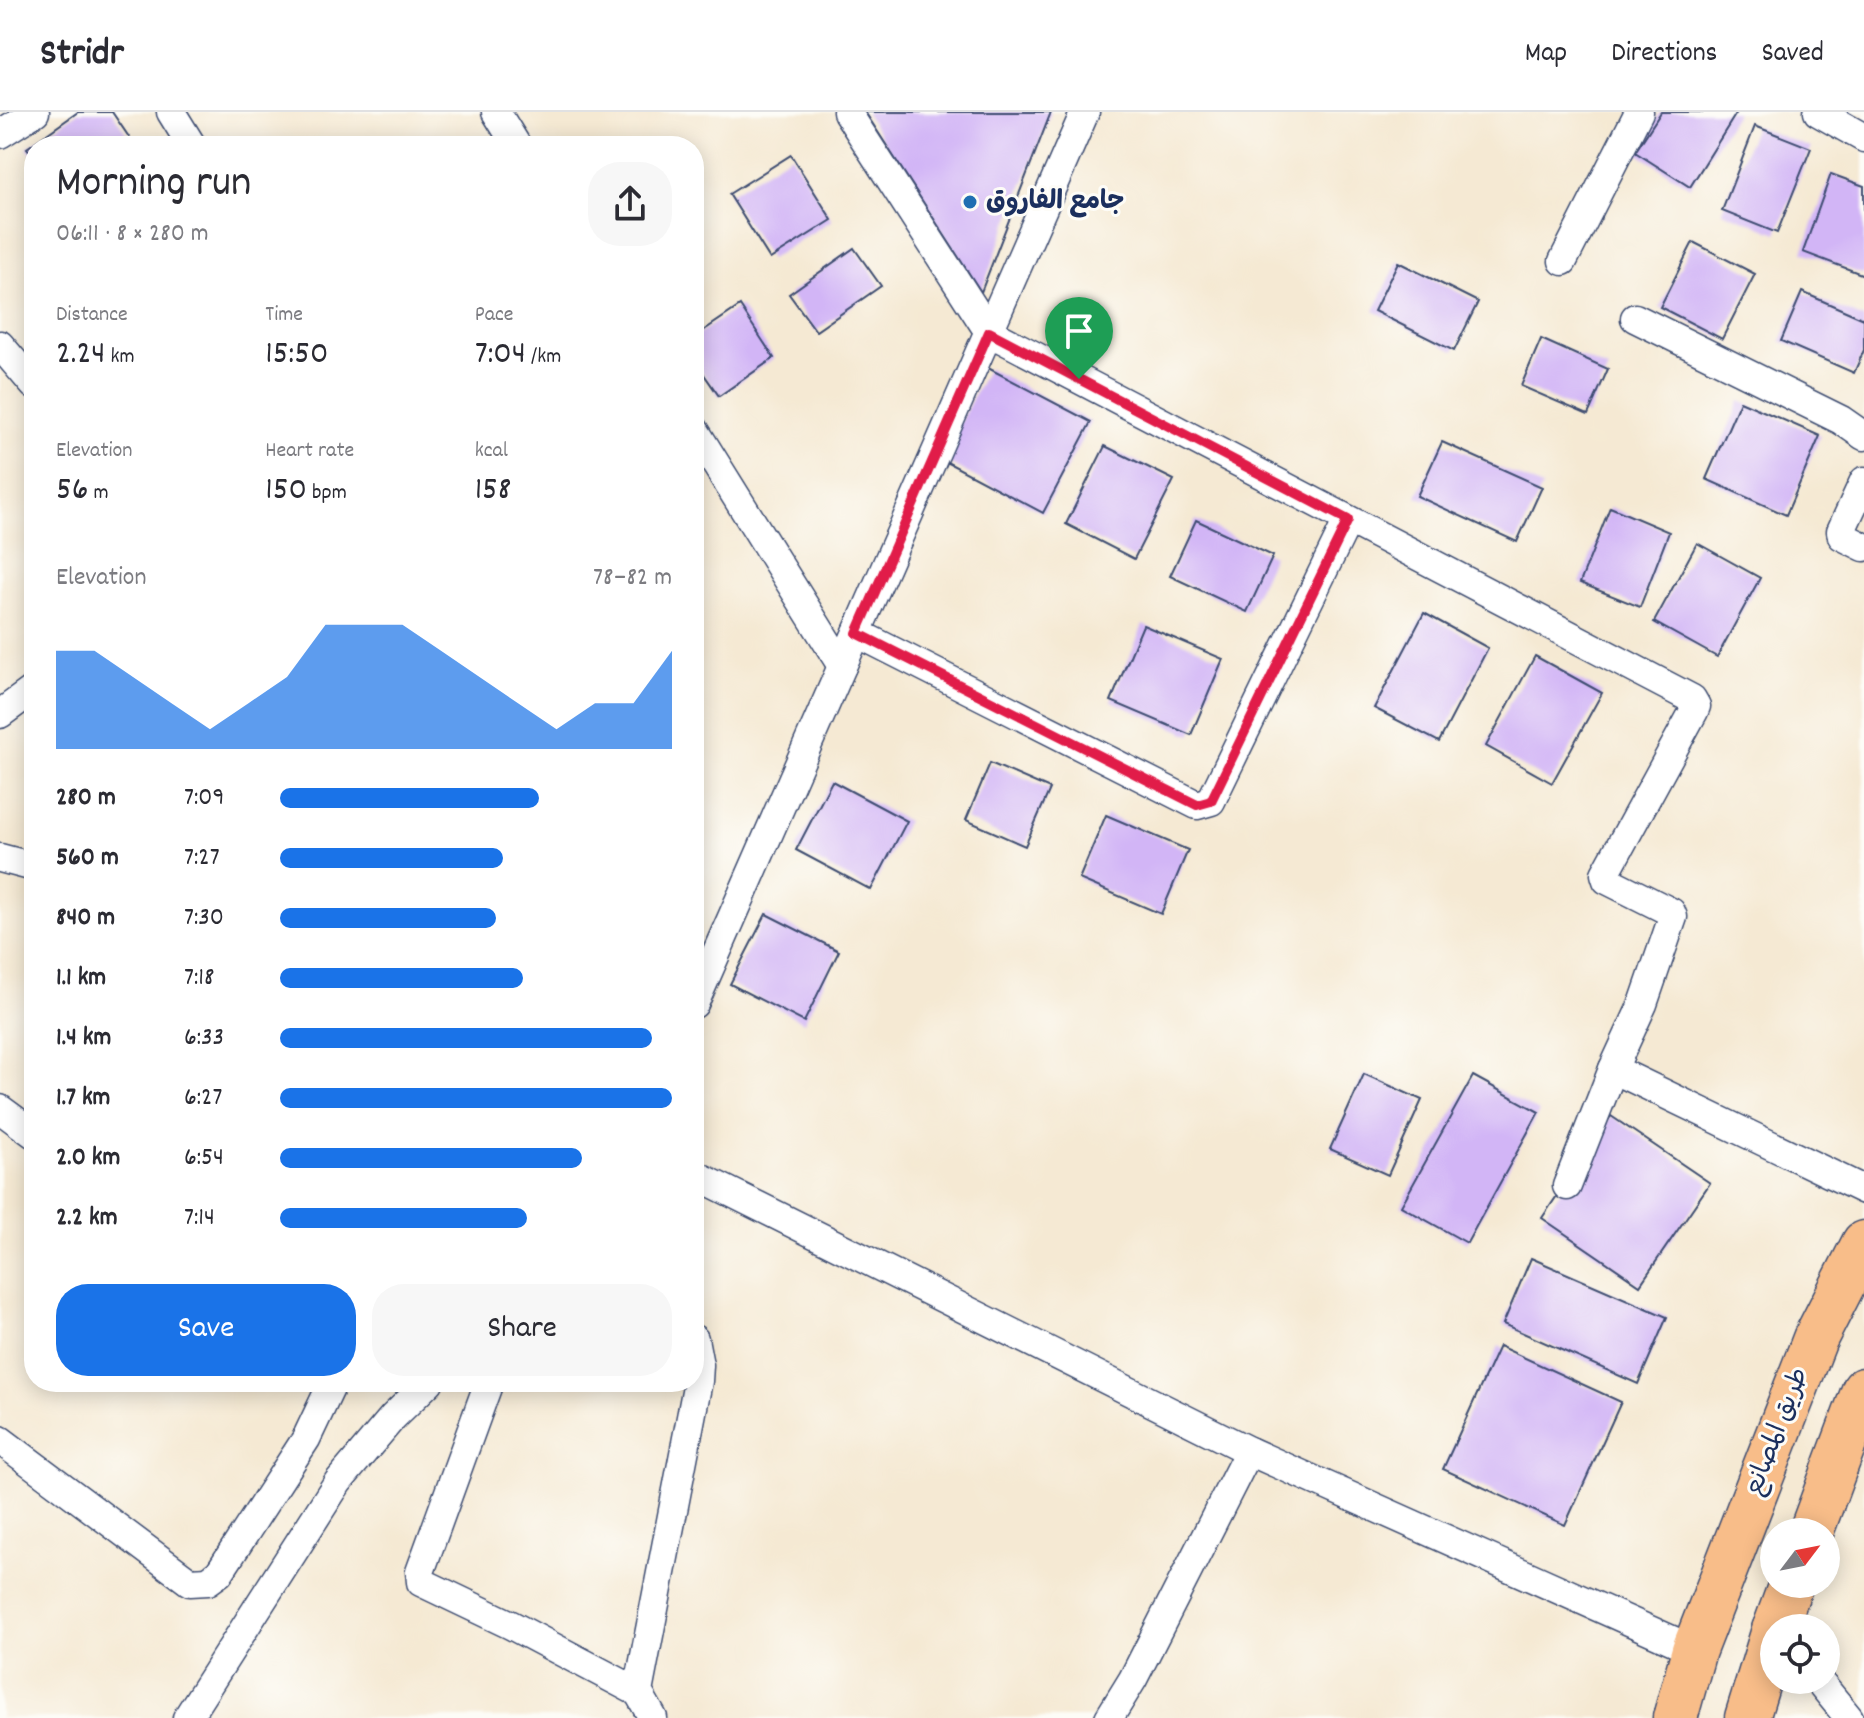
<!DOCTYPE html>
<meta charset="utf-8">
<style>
body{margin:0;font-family:Dekko,"Playpen Sans Arabic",sans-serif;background:#f7f7f7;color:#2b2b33;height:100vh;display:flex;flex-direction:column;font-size:30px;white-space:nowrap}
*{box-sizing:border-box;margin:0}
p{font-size:26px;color:#7c7c81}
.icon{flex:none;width:44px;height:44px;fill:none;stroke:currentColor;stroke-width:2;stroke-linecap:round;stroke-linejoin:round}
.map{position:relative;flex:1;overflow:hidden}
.side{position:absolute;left:24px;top:24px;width:680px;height:1256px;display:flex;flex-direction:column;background:#fff;border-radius:32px;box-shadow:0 4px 20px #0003}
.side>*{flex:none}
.needle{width:52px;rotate:58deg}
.controls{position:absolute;left:1760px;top:1406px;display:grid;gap:16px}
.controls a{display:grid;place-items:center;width:80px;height:80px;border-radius:50%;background:#fff;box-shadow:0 4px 20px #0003;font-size:40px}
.pin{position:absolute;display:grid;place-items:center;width:68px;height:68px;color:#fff;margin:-82px -34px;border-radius:50% 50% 50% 0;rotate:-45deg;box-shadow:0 0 8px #0007}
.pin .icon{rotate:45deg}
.round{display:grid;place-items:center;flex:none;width:84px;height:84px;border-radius:32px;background:#f7f7f7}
.head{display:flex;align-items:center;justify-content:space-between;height:136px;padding:0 32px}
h1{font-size:44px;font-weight:600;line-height:60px}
.figures{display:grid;grid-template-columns:repeat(3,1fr);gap:12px;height:136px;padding:8px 32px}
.figures div{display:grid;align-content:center}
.figures b{font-size:34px;font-weight:600}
.figures small{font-size:22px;font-weight:400}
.figures p{font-size:22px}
.chart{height:224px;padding:16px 32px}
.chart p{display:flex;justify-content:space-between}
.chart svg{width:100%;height:144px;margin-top:8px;fill:#1a73e8;opacity:.7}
.button{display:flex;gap:16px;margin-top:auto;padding:16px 32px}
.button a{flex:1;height:92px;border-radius:32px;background:#1a73e8;color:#fff;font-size:32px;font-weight:600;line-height:92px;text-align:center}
.button a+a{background:#f7f7f7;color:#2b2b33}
ul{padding:0 32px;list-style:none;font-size:26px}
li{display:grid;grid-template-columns:128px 96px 1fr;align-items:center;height:60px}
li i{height:20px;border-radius:10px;background:#1a73e8}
header{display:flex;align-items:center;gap:48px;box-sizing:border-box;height:112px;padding:0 40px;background:#fff;border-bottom:2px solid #e1e1e2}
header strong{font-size:38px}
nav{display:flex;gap:44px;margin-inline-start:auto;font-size:28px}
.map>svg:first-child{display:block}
.building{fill:#d2b5f6}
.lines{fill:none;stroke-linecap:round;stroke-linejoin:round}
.street-casing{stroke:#3c4b70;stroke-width:31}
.primary-casing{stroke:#3c4b70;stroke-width:47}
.street{stroke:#fff;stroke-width:28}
.primary{stroke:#f8bd89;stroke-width:44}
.route-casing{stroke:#fff;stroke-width:16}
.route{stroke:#e11d48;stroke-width:10}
.poi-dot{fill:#1f6fb2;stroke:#fdfcf7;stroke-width:3}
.labels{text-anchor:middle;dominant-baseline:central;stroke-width:6;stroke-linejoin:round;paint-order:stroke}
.poi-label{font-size:26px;font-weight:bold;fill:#1b2f5e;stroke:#fdfcf7;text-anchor:start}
.street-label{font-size:26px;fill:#1b2f5e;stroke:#fdfcf7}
</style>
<header>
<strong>Stridr</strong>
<nav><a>Map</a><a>Directions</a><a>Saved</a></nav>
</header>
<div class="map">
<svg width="1864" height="1606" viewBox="0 0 1864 1606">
<rect width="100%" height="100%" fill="#fdfcf7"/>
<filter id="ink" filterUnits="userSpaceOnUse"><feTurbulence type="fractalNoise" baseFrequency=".0125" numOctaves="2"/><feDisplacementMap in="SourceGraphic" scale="16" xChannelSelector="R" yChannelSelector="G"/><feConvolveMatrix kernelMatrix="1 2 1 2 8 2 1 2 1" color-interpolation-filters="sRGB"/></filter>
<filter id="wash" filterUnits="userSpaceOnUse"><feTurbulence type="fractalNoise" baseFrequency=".006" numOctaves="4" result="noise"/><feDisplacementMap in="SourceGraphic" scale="32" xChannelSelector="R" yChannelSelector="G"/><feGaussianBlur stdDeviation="1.8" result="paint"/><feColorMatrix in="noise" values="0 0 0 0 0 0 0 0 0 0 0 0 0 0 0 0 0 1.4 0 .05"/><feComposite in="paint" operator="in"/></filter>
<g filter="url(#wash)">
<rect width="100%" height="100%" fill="#f5e9d3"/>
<g id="blocks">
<!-- building -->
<g class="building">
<path d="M 78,0 L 112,0 L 135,34 L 34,34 L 34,45 L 27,36 Z"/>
<path d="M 865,0 L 1051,0 L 981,180 Z"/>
<path d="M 1661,0 L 1737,0 L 1690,75 L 1635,40 Z"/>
<path d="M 1755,14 L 1811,36 L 1777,121 L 1722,99 Z"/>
<path d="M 791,43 L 832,108 L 770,147 L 729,82 Z"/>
<path d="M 1831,62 L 1864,74 L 1864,163 L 1803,140 Z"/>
<path d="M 1693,130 L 1755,162 L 1722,227 L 1660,195 Z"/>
<path d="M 854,136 L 881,174 L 816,219 L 789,182 Z"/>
<path d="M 1398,150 L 1478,190 L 1454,239 L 1374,199 Z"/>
<path d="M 1802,180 L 1864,207 L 1864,238 L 1854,261 L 1781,229 Z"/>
<path d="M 740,194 L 774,246 L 719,284 L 694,248 L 694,225 Z"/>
<path d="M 1541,227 L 1608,257 L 1588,303 L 1521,274 Z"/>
<path d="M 988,256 L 1091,310 L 1043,401 L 941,347 Z"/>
<path d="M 1740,289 L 1820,324 L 1786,403 L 1706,367 Z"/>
<path d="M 1442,330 L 1542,375 L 1517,430 L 1417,384 Z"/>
<path d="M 1105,334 L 1174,368 L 1134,447 L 1066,412 Z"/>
<path d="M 1610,395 L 1669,420 L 1640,495 L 1580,471 Z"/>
<path d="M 1196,408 L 1273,444 L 1247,500 L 1170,464 Z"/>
<path d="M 1697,431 L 1760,466 L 1717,545 L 1654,510 Z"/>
<path d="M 1424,501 L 1488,536 L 1439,630 L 1374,596 Z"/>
<path d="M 1143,513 L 1223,547 L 1191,623 L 1111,589 Z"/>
<path d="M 1535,544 L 1602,581 L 1552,671 L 1486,634 Z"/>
<path d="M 990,651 L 1050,677 L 1025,734 L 966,708 Z"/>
<path d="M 832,669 L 907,709 L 871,778 L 796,738 Z"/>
<path d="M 1106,703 L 1188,738 L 1161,802 L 1079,767 Z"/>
<path d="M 766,802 L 839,839 L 804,910 L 730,872 Z"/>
<path d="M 1364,962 L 1422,988 L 1388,1063 L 1330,1037 Z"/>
<path d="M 1473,964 L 1539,1000 L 1467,1131 L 1401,1094 Z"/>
<path d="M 1611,1004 L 1710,1071 L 1640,1173 L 1542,1106 Z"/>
<path d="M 1531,1146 L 1667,1205 L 1638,1272 L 1503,1212 Z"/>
<path d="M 1499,1234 L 1621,1290 L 1565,1413 L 1443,1357 Z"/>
</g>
</g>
</g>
<g filter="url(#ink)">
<use href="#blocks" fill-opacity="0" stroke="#3c4b70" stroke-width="2"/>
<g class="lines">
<defs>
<g id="street">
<path d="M 171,0 L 192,34"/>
<path d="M 496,0 L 517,34"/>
<path d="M 847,0 L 989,220 L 1692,587 L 1696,594 L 1694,599 L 1605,762 L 1607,768 L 1671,800 L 1673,805 L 1643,892 L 1613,957 L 1864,1078"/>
<path d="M 1818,0 L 1864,26"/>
<path d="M 0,22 L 35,0"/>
<path d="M 1563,149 L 1639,0"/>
<path d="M 1635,206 L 1841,308 L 1864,324"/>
<path d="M 0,233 L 34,273"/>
<path d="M 694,317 L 842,554"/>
<path d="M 1864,369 L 1841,419 L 1842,424 L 1864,435"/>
<path d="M 857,521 L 1197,693 L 1211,689 L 1348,408"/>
<path d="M 0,602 L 34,577"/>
<path d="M 0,746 L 34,755"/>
<path d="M 694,892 L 1085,0"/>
<path d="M 0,997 L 34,1022"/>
<path d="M 694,1062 L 1249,1339 L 1694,1538"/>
<path d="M 1567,1074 L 1613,957"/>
<path d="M 489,1270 L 420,1460 L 421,1470 L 511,1513 L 638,1580"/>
<path d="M 0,1328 L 190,1470 L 208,1469 L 219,1461 L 306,1327 L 333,1270"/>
<path d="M 1818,1568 L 1849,1606"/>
<path d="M 187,1606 L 338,1370 L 393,1305 L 429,1270"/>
<path d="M 653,1606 L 638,1580 L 698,1269 L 699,1253 L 694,1227"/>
<path d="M 1109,1606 L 1133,1567 L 1249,1339"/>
</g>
<g id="primary">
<path d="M 1811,1420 L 1864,1278"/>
<path d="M 1775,1516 L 1791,1472"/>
<path d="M 1675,1606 L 1694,1538 L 1815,1227 L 1864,1131"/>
<path d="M 1747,1606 L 1774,1518"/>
</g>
</defs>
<!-- street casing -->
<use href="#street" class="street-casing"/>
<!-- primary casing -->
<use href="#primary" class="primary-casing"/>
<!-- street -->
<use href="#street" class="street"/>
<!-- primary -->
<use href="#primary" class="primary"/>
</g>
</g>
<g class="lines" filter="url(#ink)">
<defs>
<path id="route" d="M 989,220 L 1348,408 L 1211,689 L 1197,693 L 857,521 Z"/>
</defs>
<!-- route casing -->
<use href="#route" class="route-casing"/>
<!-- route -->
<use href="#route" class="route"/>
</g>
<!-- markers -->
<circle class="poi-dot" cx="970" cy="90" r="8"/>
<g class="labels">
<!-- poi labels -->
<g class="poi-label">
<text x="986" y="90">جامع الفاروق</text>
</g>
<!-- street labels -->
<g class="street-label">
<text transform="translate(1778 1320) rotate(-69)">طريق المصانع</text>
</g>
</g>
</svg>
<div class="controls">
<a><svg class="needle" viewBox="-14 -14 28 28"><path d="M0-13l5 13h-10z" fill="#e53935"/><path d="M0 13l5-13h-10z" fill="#7c7c81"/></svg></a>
<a><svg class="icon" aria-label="locate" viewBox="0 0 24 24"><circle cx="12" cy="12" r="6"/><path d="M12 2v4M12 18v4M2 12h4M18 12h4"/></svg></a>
</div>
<div class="pin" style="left:1079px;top:267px;background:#1e9e55"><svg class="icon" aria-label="arrive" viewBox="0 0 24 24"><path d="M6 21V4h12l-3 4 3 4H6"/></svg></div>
<section class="side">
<div class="head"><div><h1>Morning run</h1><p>06:11 · 8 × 280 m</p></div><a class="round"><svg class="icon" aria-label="share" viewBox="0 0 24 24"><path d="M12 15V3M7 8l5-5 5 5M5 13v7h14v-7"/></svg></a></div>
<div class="figures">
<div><p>Distance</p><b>2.24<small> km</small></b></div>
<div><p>Time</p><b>15:50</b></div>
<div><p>Pace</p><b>7:04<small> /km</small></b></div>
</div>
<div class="figures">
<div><p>Elevation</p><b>56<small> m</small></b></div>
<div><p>Heart rate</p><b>150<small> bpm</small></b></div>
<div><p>kcal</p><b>158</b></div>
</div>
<div class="chart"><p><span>Elevation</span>78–82 m</p>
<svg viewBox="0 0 160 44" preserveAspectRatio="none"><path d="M0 44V14L10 14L20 22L30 30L40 38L50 30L60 22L70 6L80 6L90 6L100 14L110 22L120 30L130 38L140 30L150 30L160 14V44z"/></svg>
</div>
<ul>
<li><b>280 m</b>7:09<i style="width:66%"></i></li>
<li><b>560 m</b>7:27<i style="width:57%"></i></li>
<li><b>840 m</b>7:30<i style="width:55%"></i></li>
<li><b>1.1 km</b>7:18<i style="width:62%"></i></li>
<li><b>1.4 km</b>6:33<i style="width:95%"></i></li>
<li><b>1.7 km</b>6:27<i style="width:100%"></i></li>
<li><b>2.0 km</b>6:54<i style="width:77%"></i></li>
<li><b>2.2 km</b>7:14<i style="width:63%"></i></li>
</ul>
<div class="button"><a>Save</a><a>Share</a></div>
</section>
</div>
